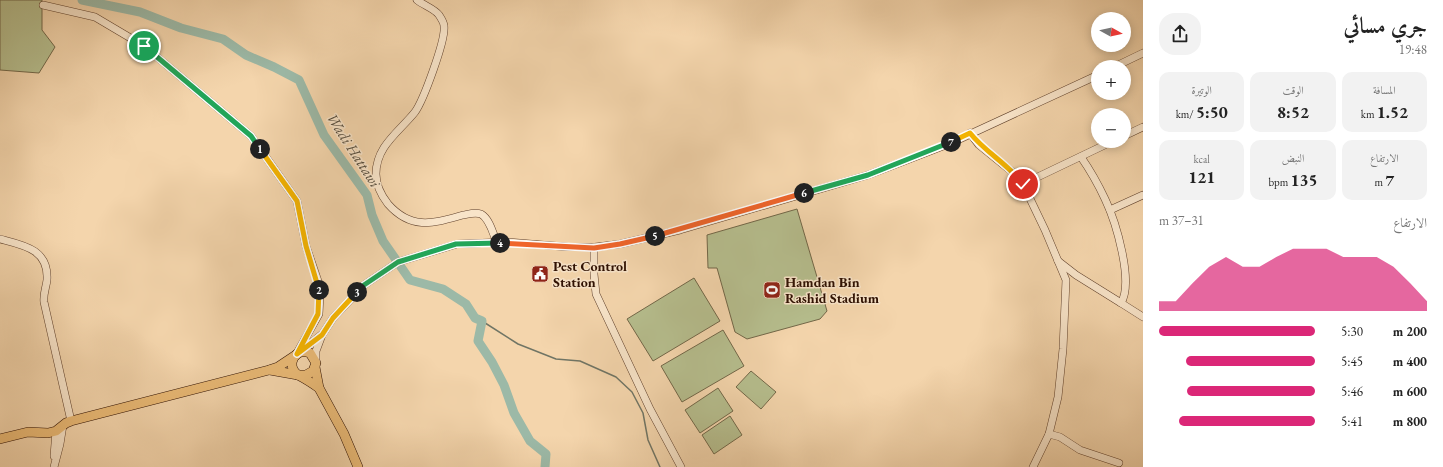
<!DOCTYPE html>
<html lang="ar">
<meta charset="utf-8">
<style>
body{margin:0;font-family:"EB Garamond",Amiri,serif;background:#f2f2f2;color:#222;direction:rtl;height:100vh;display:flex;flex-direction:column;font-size:15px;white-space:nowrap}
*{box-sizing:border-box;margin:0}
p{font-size:13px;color:#767676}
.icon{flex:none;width:22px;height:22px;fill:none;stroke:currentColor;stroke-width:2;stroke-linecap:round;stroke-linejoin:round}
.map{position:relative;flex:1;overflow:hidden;direction:ltr}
.side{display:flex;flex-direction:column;background:#fff;width:300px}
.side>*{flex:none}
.needle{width:26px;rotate:98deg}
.buttons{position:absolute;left:1091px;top:12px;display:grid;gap:8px}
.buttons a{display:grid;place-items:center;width:40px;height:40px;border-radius:50%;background:#fff;box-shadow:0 2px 10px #0003;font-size:20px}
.pin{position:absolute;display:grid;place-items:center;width:34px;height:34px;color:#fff;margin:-17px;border:2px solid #fff;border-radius:50%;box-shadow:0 1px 4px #0007}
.km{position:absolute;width:20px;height:20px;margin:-10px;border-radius:50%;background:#222;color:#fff;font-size:11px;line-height:20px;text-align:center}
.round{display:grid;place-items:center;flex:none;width:42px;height:42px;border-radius:16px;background:#f2f2f2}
.head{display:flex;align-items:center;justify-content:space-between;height:68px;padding:0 16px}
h1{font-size:22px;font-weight:700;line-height:30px}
.figures{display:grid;grid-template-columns:repeat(3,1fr);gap:6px;height:68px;padding:4px 16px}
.figures div{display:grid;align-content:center;border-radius:10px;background:#f2f2f2;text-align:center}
.figures b{font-size:17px;font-weight:700}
.figures small{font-size:11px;font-weight:400}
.figures p{font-size:11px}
.chart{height:112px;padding:8px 16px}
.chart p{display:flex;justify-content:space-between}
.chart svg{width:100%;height:72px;margin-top:4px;fill:#db2777;opacity:.7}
ul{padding:0 16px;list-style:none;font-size:13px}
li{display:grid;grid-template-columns:64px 48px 1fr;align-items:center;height:30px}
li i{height:10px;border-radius:5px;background:#db2777}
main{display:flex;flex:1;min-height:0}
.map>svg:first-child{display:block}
.green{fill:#b6be8e;stroke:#726748}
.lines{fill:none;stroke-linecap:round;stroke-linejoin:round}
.stream{stroke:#707565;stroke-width:1.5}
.river{stroke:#9cb9a7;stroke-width:9}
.minor-casing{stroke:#60412c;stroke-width:8}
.major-casing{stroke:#2e1002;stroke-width:10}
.minor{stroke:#f8e4c9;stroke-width:7}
.major{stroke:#eaba76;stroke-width:9}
.split-1-casing{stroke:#fff;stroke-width:8}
.split-2-casing{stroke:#fff;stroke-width:8}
.split-3-casing{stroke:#fff;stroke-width:8}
.split-4-casing{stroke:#fff;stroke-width:8}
.split-5-casing{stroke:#fff;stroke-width:8}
.split-6-casing{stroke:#fff;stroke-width:8}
.split-7-casing{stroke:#fff;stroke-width:8}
.split-8-casing{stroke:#fff;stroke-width:8}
.split-1{stroke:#22a559;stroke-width:5}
.split-2{stroke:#f5b400;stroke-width:5}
.split-3{stroke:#f5b400;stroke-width:5}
.split-4{stroke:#22a559;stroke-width:5}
.split-5{stroke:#f0652b;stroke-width:5}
.split-6{stroke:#f0652b;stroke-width:5}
.split-7{stroke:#22a559;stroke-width:5}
.split-8{stroke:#f5b400;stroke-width:5}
.labels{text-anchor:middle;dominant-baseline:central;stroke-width:3;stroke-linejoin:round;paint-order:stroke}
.poi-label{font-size:14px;font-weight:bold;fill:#2e1002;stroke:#f8e4c9;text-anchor:start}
.water-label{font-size:15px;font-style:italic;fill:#544b3c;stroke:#f8e4c9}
</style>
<main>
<section class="side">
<div class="head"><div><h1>جري مسائي</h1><p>19:48</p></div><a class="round"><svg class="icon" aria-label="share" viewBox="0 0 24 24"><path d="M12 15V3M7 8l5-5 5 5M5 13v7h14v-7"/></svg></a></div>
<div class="figures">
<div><p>المسافة</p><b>1.52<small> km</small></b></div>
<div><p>الوقت</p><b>8:52</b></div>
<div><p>الوتيرة</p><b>5:50<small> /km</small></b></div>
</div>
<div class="figures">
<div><p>الارتفاع</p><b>7<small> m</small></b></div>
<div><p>النبض</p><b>135<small> bpm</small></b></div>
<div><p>kcal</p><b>121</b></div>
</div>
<div class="chart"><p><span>الارتفاع</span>31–37 m</p>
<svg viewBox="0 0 160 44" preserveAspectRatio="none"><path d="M0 44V38L10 38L20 27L30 17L40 11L50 17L60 17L70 11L80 6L90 6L100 6L110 11L120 11L130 11L140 17L150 27L160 38V44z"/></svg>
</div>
<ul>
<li><b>200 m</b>5:30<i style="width:100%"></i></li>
<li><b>400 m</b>5:45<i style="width:83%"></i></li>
<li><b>600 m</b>5:46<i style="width:82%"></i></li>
<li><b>800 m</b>5:41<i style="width:87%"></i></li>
</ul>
</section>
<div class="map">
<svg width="1143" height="467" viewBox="0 0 1143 467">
<rect width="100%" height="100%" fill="#f4d5ac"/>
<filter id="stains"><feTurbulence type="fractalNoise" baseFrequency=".005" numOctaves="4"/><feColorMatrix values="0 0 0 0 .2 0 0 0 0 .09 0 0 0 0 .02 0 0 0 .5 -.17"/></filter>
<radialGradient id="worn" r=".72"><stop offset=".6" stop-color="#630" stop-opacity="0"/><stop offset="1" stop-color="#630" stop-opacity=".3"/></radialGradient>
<!-- green -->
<g class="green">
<path d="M 0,0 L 42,0 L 42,30 L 55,47 L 39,73 L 0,70 Z"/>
<path d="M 797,209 L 827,311 L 820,319 L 747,339 L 735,332 L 717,268 L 708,268 L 707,235 Z"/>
<path d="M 694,278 L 720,321 L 653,361 L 627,319 Z"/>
<path d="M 723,330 L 744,366 L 682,402 L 661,366 Z"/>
<path d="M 751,371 L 776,392 L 761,409 L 736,387 Z"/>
<path d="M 718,388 L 733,411 L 700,433 L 685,410 Z"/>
<path d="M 730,416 L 742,435 L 714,454 L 702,435 Z"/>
</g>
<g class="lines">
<!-- stream -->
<path class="stream" d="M 482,321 L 518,344 L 556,359 L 580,361 L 616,377 L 632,392 L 643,413 L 648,440 L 660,467"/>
<!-- river -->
<path class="river" d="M 82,0 L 140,12 L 181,28 L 223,39 L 246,55 L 274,67 L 299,80 L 324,135 L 367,195 L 372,215 L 383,241 L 410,280 L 443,289 L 466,304 L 475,318 L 482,321 L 478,341 L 492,362 L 504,385 L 514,413 L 530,441 L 546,454 L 545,467"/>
<defs>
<g id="minor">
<path d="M 417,0 C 423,5 435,9 439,15 C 441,18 444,23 444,26 C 446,40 423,101 415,112 C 399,132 376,146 376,174 C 376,186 381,195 388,204 C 412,231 434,223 463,215 C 469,214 475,212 481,214 C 490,219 493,234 497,243"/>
<path d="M 43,5 L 95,17 L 144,46 L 251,136 L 297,201 L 306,246 L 318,281 L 320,294 L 319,314 L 297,353"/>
<path d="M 1114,67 L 1143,53"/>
<path d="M 970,133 L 979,145 L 1016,175 L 1023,184 L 1045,230 L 1066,280 L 1063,349 L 1058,397 L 1049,434 L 1033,467"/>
<path d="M 1124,136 L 1143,127"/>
<path d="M 1081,157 C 1090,170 1098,184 1105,199 C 1116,222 1134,282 1121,303 L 1143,317"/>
<path d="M 1023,184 L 1113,141"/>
<path d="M 1110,210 L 1143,195"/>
<path d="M 0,239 C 23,245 49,249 47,280 C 46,288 43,294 44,302 L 71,421"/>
<path d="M 594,247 L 594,274 L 596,294 L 650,409 L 681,467"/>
<path d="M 1058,261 L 1076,275 L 1121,303"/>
<path d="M 300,352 L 321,335"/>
<path d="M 316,363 L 316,351 L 322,335 L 333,318 L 364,285 L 398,262 L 457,244 L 507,242 L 568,247 L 595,247 L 620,244 L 680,230 L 868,175 L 951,143 L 1098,75"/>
<path d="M 1049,434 L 1060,437 L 1080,450 L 1119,463"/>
<path d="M 54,456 L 56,431"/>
<path d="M 54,467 L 60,444 L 63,425"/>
</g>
<g id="major">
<path d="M 315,367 L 319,388 L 344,434 L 358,467"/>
<path d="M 270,370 L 298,375"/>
<path d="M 298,375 L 306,375 L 313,371 L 316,363 L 310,353 C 295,347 285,365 298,375 C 306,379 312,383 319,388"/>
<path d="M 0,439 L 28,432 L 48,433 L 56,431 L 66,423 L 71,421 L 269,370 L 278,367 L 296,355"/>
</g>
</defs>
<!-- minor casing -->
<use href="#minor" class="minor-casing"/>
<!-- major casing -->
<use href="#major" class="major-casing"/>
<!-- minor -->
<use href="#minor" class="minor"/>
<!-- major -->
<use href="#major" class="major"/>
</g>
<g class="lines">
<defs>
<path id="split-1" d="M 144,46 L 251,136 L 260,149"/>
<path id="split-2" d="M 260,149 L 297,201 L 306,246 L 319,290"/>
<path id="split-3" d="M 319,290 L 318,314 L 297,354 L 322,335 L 333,318 L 357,292"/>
<path id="split-4" d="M 357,292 L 364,285 L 398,262 L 456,244 L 500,243"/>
<path id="split-5" d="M 500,243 L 594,248 L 620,244 L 655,236"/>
<path id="split-6" d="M 655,236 L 804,193"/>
<path id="split-7" d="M 804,193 L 868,175 L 951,142"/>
<path id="split-8" d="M 951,142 L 970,133 C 985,152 1008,164 1023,184"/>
</defs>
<!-- split-1 casing -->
<use href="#split-1" class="split-1-casing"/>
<!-- split-2 casing -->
<use href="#split-2" class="split-2-casing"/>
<!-- split-3 casing -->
<use href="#split-3" class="split-3-casing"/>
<!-- split-4 casing -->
<use href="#split-4" class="split-4-casing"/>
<!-- split-5 casing -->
<use href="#split-5" class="split-5-casing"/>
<!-- split-6 casing -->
<use href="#split-6" class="split-6-casing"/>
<!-- split-7 casing -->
<use href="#split-7" class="split-7-casing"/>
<!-- split-8 casing -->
<use href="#split-8" class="split-8-casing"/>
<!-- split-1 -->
<use href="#split-1" class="split-1"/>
<!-- split-2 -->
<use href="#split-2" class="split-2"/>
<!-- split-3 -->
<use href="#split-3" class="split-3"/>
<!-- split-4 -->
<use href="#split-4" class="split-4"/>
<!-- split-5 -->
<use href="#split-5" class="split-5"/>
<!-- split-6 -->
<use href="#split-6" class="split-6"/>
<!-- split-7 -->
<use href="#split-7" class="split-7"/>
<!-- split-8 -->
<use href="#split-8" class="split-8"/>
</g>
<!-- icons -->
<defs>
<symbol id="civic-square" viewBox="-11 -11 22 22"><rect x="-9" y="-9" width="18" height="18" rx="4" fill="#8f2418" stroke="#f8e4c9"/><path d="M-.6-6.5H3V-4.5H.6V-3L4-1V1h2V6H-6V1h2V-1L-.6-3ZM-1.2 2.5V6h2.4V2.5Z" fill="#fff"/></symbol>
<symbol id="stadium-square" viewBox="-11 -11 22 22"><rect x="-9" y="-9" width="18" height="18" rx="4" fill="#8f2418" stroke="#f8e4c9"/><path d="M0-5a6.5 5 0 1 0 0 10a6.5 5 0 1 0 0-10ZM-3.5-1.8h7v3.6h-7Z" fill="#fff"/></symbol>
</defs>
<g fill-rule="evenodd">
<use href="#civic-square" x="530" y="264" width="20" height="20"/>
<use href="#stadium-square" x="762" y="280" width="20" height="20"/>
</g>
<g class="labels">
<!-- poi labels -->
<g class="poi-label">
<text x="553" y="266">Pest Control<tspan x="553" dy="16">Station</tspan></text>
<text x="785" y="282">Hamdan Bin<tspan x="785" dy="16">Rashid Stadium</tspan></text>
</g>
<!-- water labels -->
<g class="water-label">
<text transform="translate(354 150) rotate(57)">Wadi Hattawi</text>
</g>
</g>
<rect width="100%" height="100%" filter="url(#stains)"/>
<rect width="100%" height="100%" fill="url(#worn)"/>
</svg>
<div class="buttons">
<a><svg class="needle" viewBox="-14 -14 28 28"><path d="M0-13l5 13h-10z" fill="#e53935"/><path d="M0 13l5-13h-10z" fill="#767676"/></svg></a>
<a>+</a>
<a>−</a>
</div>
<div class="pin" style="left:144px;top:46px;background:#1e9e55"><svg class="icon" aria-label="arrive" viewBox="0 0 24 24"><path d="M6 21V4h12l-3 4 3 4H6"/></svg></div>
<div class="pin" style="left:1023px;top:184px;background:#d93025"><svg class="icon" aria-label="check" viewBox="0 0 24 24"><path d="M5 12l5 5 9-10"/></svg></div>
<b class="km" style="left:260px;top:149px">1</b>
<b class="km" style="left:319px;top:290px">2</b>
<b class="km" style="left:357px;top:292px">3</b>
<b class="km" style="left:500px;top:243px">4</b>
<b class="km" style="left:655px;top:236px">5</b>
<b class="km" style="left:804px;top:193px">6</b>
<b class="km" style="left:951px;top:142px">7</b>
</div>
</main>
